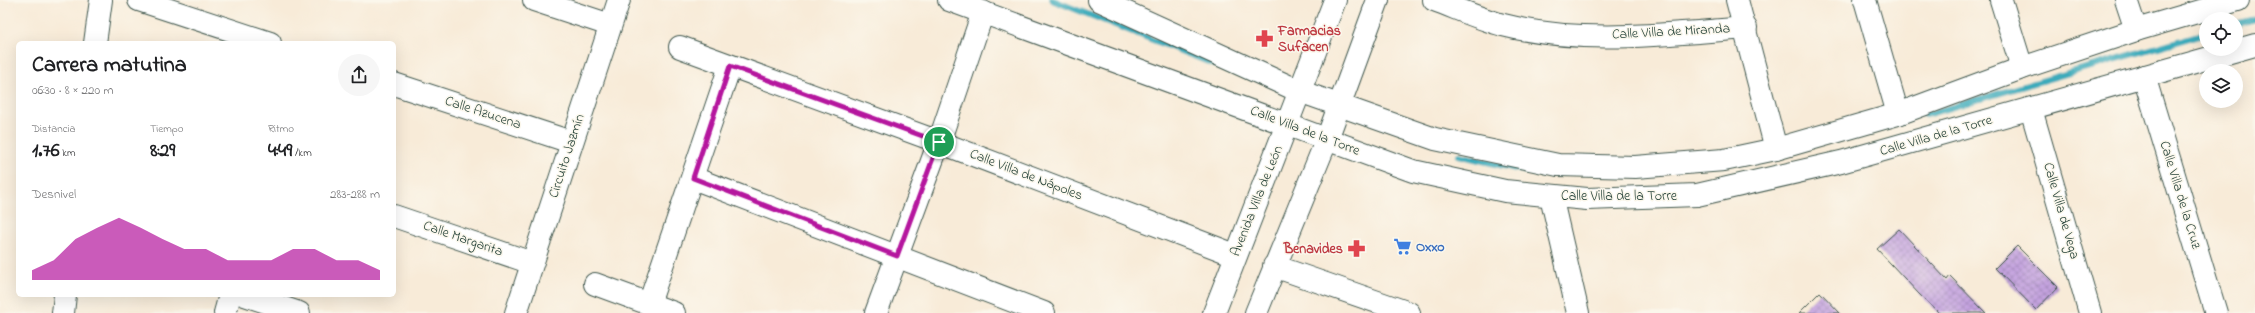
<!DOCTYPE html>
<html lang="es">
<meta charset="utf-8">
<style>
body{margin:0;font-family:"Indie Flower",sans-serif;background:#f6f6f6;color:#202124;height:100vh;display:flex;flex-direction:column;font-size:15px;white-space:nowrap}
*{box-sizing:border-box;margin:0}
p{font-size:13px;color:#757577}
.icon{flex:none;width:22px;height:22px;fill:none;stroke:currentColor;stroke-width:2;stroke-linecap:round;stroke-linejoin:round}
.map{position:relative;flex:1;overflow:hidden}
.drawer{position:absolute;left:16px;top:41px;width:380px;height:256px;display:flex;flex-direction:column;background:#fff;border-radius:6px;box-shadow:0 4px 16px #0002}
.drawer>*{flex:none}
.controls{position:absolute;left:2199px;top:12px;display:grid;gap:8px}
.controls a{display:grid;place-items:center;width:44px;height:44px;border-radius:50%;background:#fff;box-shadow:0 4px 16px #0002;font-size:20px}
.pin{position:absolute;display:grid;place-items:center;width:34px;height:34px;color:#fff;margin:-17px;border:2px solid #fff;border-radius:50%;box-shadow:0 1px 4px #0007}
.round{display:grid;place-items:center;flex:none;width:42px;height:42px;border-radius:21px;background:#f6f6f6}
.head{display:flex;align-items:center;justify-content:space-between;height:68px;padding:0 16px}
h1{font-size:22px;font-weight:800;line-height:30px}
.metrics{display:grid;grid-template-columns:repeat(3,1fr);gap:6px;height:68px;padding:4px 16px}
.metrics div{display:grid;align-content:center}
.metrics b{font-size:20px;font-weight:800}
.metrics small{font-size:11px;font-weight:400}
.metrics p{font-size:11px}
.chart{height:112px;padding:8px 16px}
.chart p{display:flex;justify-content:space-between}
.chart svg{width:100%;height:72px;margin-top:4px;fill:#b5179e;opacity:.7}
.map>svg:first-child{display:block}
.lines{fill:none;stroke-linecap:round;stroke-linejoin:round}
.stream{stroke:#3dabbb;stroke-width:6}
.building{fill:url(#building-cross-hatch)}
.minor-casing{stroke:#40574d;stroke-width:24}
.tertiary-casing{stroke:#40574d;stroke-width:24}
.minor{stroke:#fff;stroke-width:22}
.tertiary{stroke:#fff;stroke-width:22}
.route-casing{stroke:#fff;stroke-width:8}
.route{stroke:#b5179e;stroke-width:5}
.labels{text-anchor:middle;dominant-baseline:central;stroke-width:3;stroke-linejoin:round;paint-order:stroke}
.health-label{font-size:14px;font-weight:bold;fill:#be3a42;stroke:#fbf7ec;text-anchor:start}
.street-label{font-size:14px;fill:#1f3d34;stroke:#fbf7ec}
.shop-label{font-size:14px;font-weight:bold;fill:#366cbe;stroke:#fbf7ec;text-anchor:start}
</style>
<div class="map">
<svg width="2255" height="313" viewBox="0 0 2255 313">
<defs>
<pattern id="building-cross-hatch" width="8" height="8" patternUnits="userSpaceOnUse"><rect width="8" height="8" fill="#c4a3df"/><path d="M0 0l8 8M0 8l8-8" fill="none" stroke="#9f86b6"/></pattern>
</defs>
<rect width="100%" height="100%" fill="#fbf7ec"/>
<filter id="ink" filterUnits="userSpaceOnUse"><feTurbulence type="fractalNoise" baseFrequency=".025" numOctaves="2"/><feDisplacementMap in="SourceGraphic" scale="8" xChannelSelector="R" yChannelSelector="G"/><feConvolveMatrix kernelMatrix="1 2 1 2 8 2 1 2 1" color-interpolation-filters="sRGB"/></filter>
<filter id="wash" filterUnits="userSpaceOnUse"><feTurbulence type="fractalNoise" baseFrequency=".012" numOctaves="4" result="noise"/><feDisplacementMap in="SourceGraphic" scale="16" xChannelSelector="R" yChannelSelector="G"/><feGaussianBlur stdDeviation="0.9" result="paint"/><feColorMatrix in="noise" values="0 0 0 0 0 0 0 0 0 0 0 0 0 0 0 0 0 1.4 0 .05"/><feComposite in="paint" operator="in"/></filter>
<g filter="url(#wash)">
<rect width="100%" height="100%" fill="#f8ebd8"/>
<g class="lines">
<!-- stream -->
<g class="stream">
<path d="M 1052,0 L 1216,65"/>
<path d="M 2236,24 L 2255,19"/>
<path d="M 1925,115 L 2206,33"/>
<path d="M 1459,155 L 1520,170 L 1538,171"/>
</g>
</g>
<g id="blocks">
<!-- building -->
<g class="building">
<path d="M 1899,229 L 1947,280 L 1950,276 L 1986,313 L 1939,313 L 1919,294 L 1877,249 Z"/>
<path d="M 2017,246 L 2058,287 L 2036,310 L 1995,268 Z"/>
<path d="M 1820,292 L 1840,313 L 1799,313 Z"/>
</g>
</g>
</g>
<g filter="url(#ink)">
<use href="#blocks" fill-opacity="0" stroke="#40574d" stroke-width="1"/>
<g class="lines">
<defs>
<g id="minor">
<path d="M 139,0 L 270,43"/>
<path d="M 534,0 L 610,25"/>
<path d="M 1434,0 C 1456,8 1479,19 1503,25 C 1581,45 1667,34 1746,28"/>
<path d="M 1737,0 L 1776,149"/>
<path d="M 1865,0 L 1898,114"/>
<path d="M 2001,0 L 2022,68"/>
<path d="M 2126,0 L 2136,30"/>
<path d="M 95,43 L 101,0"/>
<path d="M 680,47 L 939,142 L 1235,255"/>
<path d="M 2144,76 L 2216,313"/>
<path d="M 394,84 L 571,142"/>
<path d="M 2031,109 L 2090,313"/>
<path d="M 693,178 L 1044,313"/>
<path d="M 1551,196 L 1578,313"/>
<path d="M 394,216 L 532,263"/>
<path d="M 1274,266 L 1409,313"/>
<path d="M 595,284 L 674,313"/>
<path d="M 245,295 L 299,313"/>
<path d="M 649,304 L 730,66"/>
<path d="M 63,313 L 65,295"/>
<path d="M 225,313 L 230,295"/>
<path d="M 516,313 L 619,0"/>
<path d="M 876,313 L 939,142 L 983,12"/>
</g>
<g id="tertiary">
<path d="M 949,0 L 1413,171 L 1505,191 L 1587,199 L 1697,195 L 1841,162 L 2255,45"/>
<path d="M 1099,0 L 1299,91 L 1435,139 L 1558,165 L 1635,167 L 1724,160 L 1776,149 L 1898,114 L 2022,68 L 2136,30 L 2238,0"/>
<path d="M 1214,313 L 1335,0"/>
<path d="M 1256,313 L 1327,139 L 1378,0"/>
</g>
</defs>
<!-- minor casing -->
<use href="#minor" class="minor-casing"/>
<!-- tertiary casing -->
<use href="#tertiary" class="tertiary-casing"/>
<!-- minor -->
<use href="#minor" class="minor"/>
<!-- tertiary -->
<use href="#tertiary" class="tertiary"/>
</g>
</g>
<g class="lines" filter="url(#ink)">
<defs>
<path id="route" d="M 730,66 L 939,142 L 897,256 L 693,178 Z"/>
</defs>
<!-- route casing -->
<use href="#route" class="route-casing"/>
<!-- route -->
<use href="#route" class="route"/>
</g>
<!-- icons -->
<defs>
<symbol id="pharmacy-bare" viewBox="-9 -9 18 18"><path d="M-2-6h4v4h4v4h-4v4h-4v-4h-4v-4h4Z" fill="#e0444e" stroke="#fbf7ec" stroke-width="2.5" paint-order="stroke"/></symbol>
<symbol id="supermarket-bare" viewBox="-9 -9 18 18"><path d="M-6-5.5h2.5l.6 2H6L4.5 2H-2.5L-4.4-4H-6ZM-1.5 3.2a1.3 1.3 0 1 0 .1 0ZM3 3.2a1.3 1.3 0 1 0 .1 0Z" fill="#3f7fe0" stroke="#fbf7ec" stroke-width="2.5" paint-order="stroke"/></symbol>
</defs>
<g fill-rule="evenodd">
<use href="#pharmacy-bare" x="1252" y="26" width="25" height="25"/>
<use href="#supermarket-bare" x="1390" y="234" width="25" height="25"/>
<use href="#pharmacy-bare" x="1344" y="236" width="25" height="25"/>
</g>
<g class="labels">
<!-- health labels -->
<g class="health-label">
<text x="1278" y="31">Farmacias<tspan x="1278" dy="16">Sufacen</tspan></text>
<text x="1343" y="249" text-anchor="end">Benavides</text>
</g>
<!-- street labels -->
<g class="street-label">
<text transform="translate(1671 32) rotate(-3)">Calle Villa de Miranda</text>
<text transform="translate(483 113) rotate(18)">Calle Azucena</text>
<text transform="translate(1305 131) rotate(21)">Calle Villa de la Torre</text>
<text transform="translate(1936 136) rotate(-16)">Calle Villa de la Torre</text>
<text transform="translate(567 156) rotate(-72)">Circuito Jazmín</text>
<text transform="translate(1026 175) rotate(21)">Calle Villa de Nápoles</text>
<text transform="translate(2180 195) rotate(73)">Calle Villa de la Cruz</text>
<text x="1619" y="196">Calle Villa de la Torre</text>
<text transform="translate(1257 201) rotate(-68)">Avenida Villa de León</text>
<text transform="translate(2061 211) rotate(74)">Calle Villa de Vega</text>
<text transform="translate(463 239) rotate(19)">Calle Margarita</text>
</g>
<!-- shop labels -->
<g class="shop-label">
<text x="1416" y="247">Oxxo</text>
</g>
</g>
</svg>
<div class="controls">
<a><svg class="icon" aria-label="locate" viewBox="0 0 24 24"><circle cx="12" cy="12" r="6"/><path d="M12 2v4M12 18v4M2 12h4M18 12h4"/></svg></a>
<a><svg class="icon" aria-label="layers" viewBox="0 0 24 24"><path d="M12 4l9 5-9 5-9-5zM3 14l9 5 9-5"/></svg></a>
</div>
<div class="pin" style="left:939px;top:142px;background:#1e9e55"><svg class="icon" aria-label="arrive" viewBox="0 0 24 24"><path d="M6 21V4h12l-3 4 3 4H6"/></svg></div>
<section class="drawer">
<div class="head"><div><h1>Carrera matutina</h1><p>06:30 · 8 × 220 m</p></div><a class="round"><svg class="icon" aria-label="share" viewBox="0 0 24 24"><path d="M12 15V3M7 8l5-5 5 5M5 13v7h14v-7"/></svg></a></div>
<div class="metrics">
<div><p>Distancia</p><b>1.76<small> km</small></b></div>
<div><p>Tiempo</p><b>8:29</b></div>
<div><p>Ritmo</p><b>4:49<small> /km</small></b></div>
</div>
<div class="chart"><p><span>Desnivel</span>283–288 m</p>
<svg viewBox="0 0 160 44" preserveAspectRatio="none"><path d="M0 44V38L10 32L20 19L30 12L40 6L50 12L60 19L70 25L80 25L90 32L100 32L110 32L120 25L130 25L140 32L150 32L160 38V44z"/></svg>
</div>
</section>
</div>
